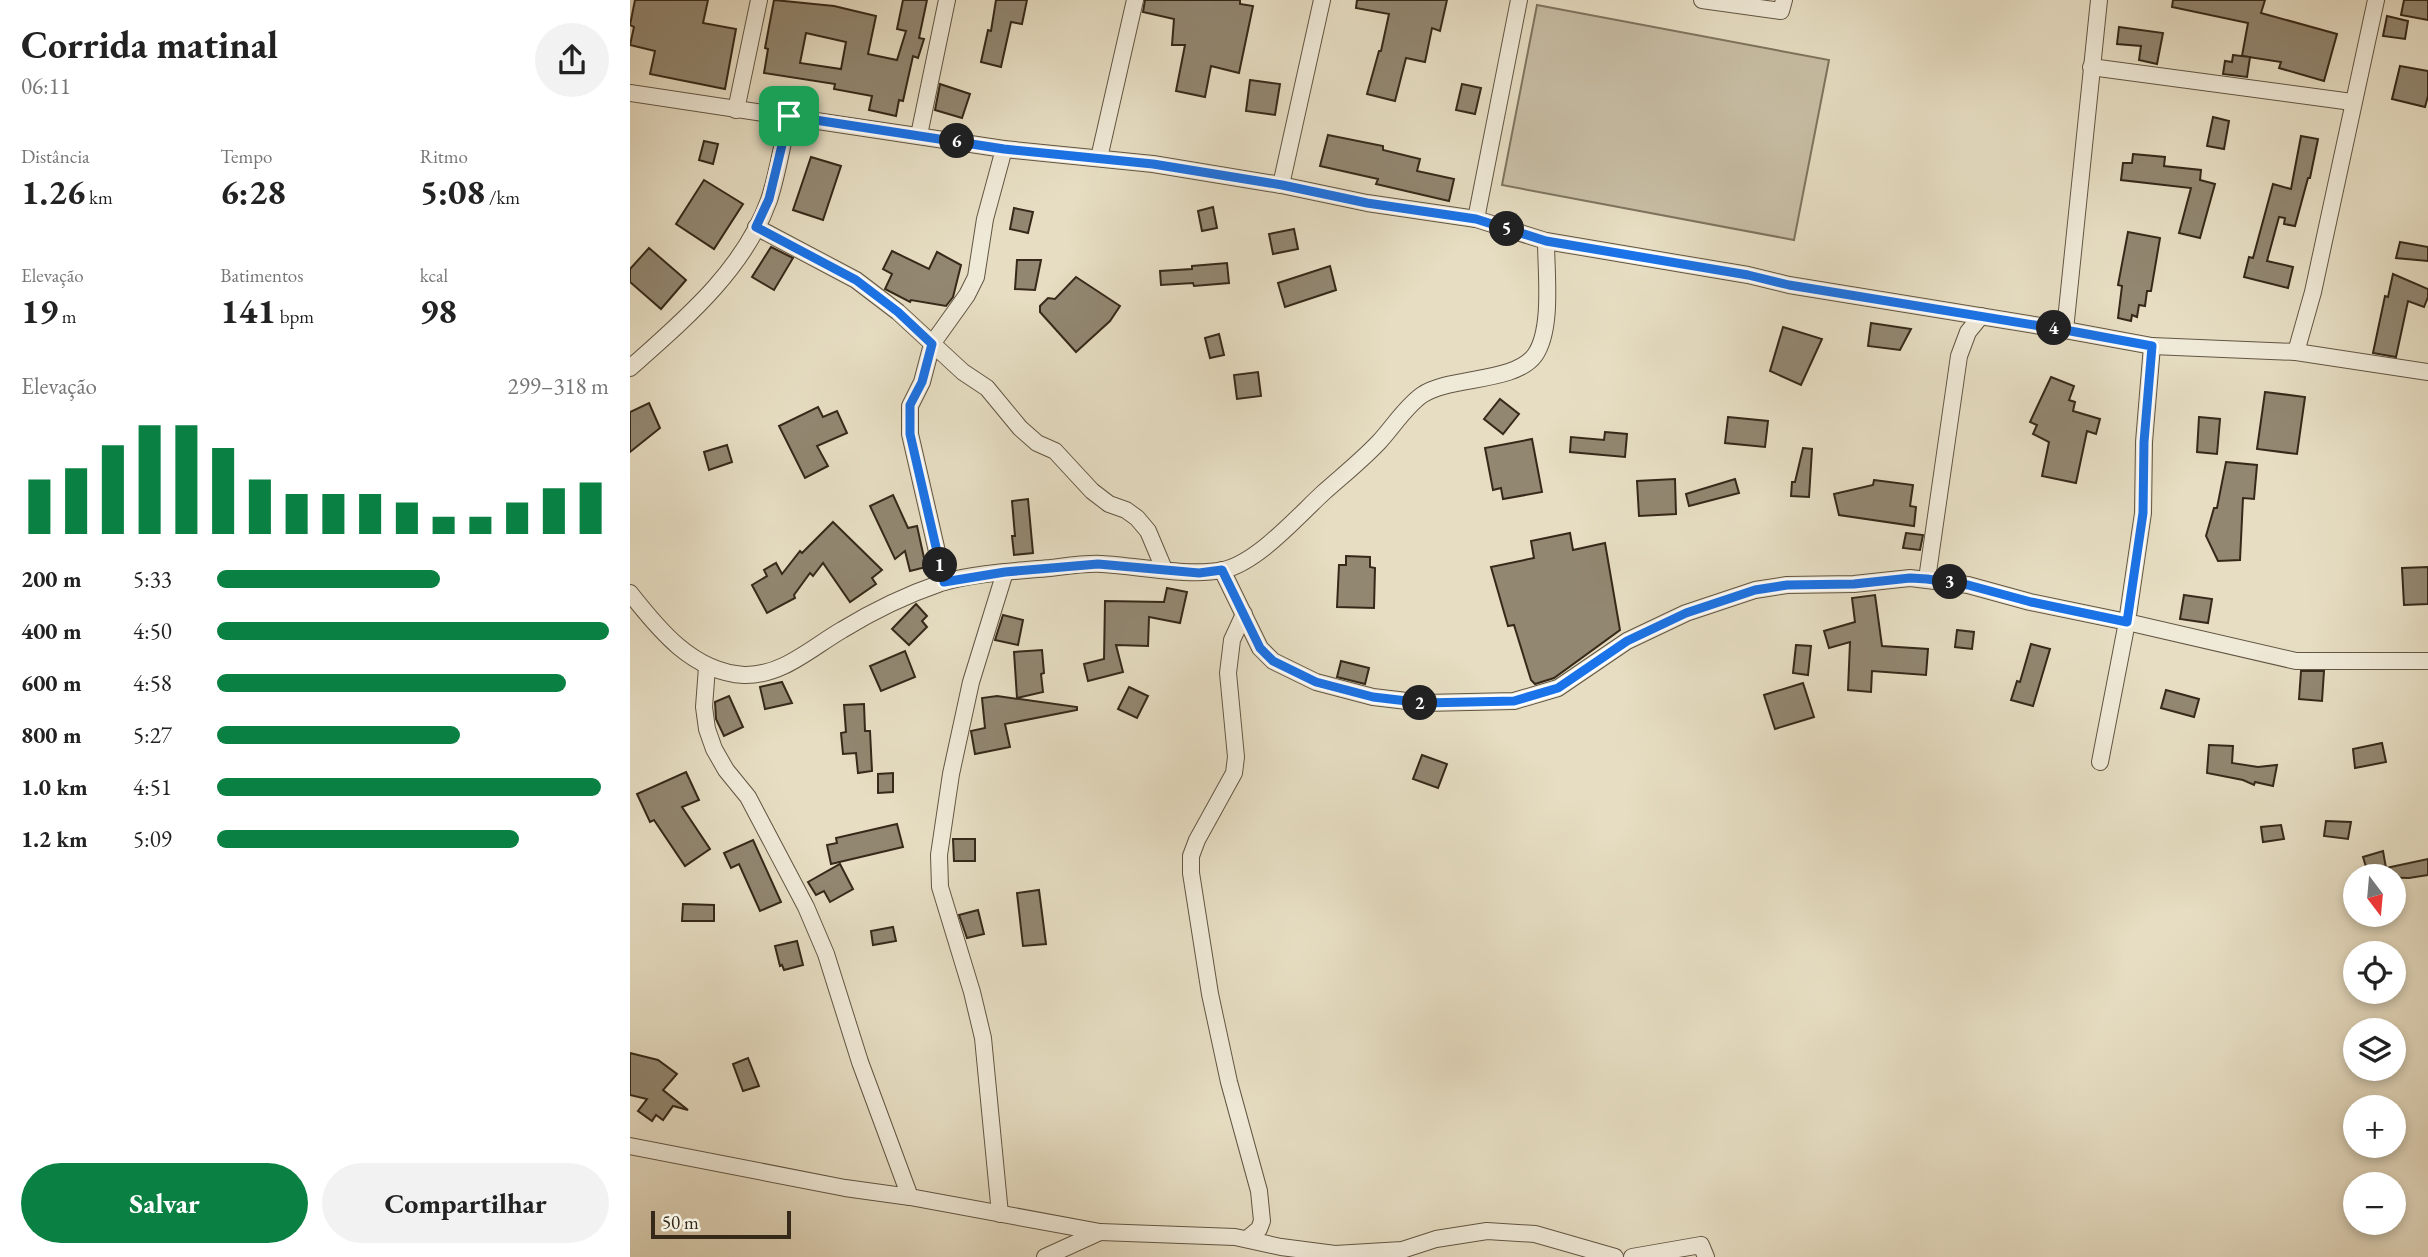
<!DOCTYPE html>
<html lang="pt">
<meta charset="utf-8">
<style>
body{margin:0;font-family:"EB Garamond",serif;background:#f2f2f2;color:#222;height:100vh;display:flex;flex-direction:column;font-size:26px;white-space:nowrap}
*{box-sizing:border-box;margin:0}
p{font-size:23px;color:#767676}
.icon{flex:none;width:38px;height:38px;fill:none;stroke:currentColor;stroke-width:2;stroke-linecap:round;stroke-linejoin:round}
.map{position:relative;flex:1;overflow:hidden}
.sheet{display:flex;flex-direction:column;background:#fff;width:630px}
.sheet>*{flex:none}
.needle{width:46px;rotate:164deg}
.fabs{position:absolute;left:1713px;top:864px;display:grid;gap:14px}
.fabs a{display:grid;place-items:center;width:63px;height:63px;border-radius:50%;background:#fff;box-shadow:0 4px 10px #0003;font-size:35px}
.scale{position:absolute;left:21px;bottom:18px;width:140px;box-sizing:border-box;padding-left:7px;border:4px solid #362919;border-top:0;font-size:19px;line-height:24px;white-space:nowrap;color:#362919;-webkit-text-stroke:5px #efe9d7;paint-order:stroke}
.pin{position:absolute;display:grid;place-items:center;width:60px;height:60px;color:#fff;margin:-30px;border-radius:14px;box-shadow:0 4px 10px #0006}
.km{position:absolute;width:35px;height:35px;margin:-18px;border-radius:50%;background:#222;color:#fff;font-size:19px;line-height:35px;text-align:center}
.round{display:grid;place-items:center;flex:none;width:74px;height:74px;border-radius:37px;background:#f2f2f2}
.head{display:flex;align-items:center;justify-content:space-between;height:119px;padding:0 21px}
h1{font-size:38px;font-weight:700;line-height:52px}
.figures{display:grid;grid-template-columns:repeat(3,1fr);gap:10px;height:119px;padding:7px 21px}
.figures div{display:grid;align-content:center}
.figures b{font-size:35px;font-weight:700}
.figures small{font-size:19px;font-weight:400}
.figures p{font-size:19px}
.chart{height:196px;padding:14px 21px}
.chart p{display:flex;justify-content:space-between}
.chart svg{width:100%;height:126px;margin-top:7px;stroke:#0b8043;stroke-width:6}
.cta{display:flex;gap:14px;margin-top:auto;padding:14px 21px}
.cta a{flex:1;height:80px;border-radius:42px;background:#0b8043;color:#fff;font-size:28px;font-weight:700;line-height:80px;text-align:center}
.cta a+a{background:#f2f2f2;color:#222}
ul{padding:0 21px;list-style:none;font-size:23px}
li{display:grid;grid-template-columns:112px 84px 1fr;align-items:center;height:52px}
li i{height:18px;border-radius:9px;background:#0b8043}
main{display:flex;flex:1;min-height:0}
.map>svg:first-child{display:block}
.green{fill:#c8bea5;stroke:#7f745f;stroke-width:2}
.building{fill:#928771;stroke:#362919;stroke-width:2;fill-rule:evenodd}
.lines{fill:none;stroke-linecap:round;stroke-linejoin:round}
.street-casing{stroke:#625643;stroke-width:18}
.street{stroke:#efe9d7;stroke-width:16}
.route-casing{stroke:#fff;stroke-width:14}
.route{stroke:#1a73e8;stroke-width:9}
</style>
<main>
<section class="sheet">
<div class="head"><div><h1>Corrida matinal</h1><p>06:11</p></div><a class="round"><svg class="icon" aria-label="share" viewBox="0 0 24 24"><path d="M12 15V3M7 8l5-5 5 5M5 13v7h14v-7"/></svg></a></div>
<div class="figures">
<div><p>Distância</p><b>1.26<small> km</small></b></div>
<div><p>Tempo</p><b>6:28</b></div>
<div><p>Ritmo</p><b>5:08<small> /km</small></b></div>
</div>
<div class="figures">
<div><p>Elevação</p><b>19<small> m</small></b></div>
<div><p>Batimentos</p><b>141<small> bpm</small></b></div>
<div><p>kcal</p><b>98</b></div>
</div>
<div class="chart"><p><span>Elevação</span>299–318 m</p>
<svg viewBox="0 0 160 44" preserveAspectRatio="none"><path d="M5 44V25M15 44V21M25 44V13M35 44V6M45 44V6M55 44V14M65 44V25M75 44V30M85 44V30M95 44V30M105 44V33M115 44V38M125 44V38M135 44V33M145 44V28M155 44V26"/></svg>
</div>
<ul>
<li><b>200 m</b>5:33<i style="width:57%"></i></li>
<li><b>400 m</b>4:50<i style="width:100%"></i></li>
<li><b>600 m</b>4:58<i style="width:89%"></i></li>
<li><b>800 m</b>5:27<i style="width:62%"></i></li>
<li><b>1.0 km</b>4:51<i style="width:98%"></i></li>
<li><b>1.2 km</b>5:09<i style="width:77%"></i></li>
</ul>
<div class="cta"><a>Salvar</a><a>Compartilhar</a></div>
</section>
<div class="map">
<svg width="1798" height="1257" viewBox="0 0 1798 1257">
<rect width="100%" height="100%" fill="#e6ddc2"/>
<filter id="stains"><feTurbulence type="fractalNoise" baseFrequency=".00286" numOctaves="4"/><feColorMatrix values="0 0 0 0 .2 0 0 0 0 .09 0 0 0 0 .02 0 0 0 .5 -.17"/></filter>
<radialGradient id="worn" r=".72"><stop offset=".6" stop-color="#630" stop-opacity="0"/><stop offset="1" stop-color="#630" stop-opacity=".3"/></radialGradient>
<!-- green -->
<path class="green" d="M 907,5 L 1199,60 L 1164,240 L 872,185 Z"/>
<!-- building -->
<g class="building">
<path d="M 5,0 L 78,0 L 73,23 L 106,29 L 95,89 L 20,74 L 25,51 L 0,45 L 4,27 L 0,25 Z"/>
<path d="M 144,0 L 204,6 L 246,16 L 238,54 L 267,60 L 276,31 L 267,29 L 273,0 L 297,0 L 289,38 L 294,39 L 288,58 L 283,56 L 273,101 L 269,100 L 266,116 L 239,110 L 242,96 L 204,89 L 205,84 L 134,73 L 138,49 L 135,48 ZM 176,33 L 216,42 L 211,69 L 170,63 Z"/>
<path d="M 366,0 L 397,0 L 392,24 L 381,22 L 371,67 L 351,62 L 358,30 L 361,31 Z"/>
<path d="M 515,0 L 610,0 L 610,4 L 623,6 L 609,73 L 581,66 L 575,97 L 546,91 L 555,45 L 542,45 L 544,19 L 513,12 Z"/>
<path d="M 727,0 L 817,0 L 810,31 L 802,28 L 795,62 L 776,58 L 765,101 L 737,94 L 749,51 L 751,51 L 759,14 L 726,8 Z"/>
<path d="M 1543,0 L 1635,0 L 1631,13 L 1707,34 L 1694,81 L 1649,68 L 1651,62 L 1612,56 L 1618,23 L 1542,7 Z"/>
<path d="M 1774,0 L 1798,0 L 1798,20 L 1771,15 Z"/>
<path d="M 1757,16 L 1778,21 L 1775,39 L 1753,36 Z"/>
<path d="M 1489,27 L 1533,33 L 1527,64 L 1509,60 L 1511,46 L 1487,44 Z"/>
<path d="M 1603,55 L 1620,57 L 1617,77 L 1593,74 L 1595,61 L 1602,62 Z"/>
<path d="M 1770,66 L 1798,71 L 1798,96 L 1795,107 L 1762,99 Z"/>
<path d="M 620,80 L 650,84 L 645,115 L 616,111 Z"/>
<path d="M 310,84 L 340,94 L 332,118 L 305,110 Z"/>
<path d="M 832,84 L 851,88 L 845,114 L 826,110 Z"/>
<path d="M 1583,117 L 1599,121 L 1594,149 L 1577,146 Z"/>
<path d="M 698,135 L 753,146 L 753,150 L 790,159 L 787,171 L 824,179 L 819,201 L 746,184 L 748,179 L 690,166 Z"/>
<path d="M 1671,136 L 1688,139 L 1680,178 L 1678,178 L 1665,226 L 1654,224 L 1655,218 L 1649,217 L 1637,261 L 1663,267 L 1658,288 L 1614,277 L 1619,257 L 1623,258 L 1643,184 L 1661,189 Z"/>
<path d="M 74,141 L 88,144 L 83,164 L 69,160 Z"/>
<path d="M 1503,154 L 1535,157 L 1534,166 L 1571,170 L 1570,180 L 1585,184 L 1570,238 L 1549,233 L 1561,188 L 1491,180 L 1493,163 L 1502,163 Z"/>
<path d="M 181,157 L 211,166 L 193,220 L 163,210 Z"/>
<path d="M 74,180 L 113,204 L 84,249 L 46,224 Z"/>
<path d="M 583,207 L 587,228 L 572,231 L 568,211 Z"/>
<path d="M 384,208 L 403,212 L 398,233 L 380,229 Z"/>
<path d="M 664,229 L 668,249 L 643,254 L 639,234 Z"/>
<path d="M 1498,232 L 1530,238 L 1521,291 L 1517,291 L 1515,306 L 1509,305 L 1507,317 L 1502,315 L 1501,321 L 1488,318 L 1492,286 L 1488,285 Z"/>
<path d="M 1770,242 L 1798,247 L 1798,261 L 1766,258 Z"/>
<path d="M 141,247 L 163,258 L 144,290 L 122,277 Z"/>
<path d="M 19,248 L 56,280 L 31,309 L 0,282 L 0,269 Z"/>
<path d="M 262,251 L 299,269 L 307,252 L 331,265 L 323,297 L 316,306 L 281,300 L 280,302 L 255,289 L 262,274 L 253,269 Z"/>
<path d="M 387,260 L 411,260 L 405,290 L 385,289 Z"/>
<path d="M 597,263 L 599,283 L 564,286 L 563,283 L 531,285 L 530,271 L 562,269 L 562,266 Z"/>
<path d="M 700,266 L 706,290 L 655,307 L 648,283 Z"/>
<path d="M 1763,274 L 1798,289 L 1798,297 L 1794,307 L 1778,301 L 1766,357 L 1743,353 L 1755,296 L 1758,297 Z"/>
<path d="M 446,277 L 490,306 L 480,321 L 446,352 L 410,312 L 410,306 L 418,298 L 425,299 Z"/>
<path d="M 1241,323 L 1281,329 L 1270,350 L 1238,346 Z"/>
<path d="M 1153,327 L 1192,339 L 1171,385 L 1140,371 Z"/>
<path d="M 589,334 L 594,355 L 580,358 L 575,338 Z"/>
<path d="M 628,372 L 631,396 L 607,399 L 604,375 Z"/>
<path d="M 1421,377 L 1444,386 L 1439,400 L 1445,402 L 1443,411 L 1470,419 L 1466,434 L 1457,431 L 1446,483 L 1412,476 L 1419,442 L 1403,434 L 1407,425 L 1400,422 Z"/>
<path d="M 1635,392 L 1675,397 L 1667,454 L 1627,449 Z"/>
<path d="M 870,399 L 889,414 L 873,434 L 854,419 Z"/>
<path d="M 19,403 L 30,428 L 0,452 L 0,412 Z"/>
<path d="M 188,407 L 193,417 L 207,411 L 217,433 L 187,446 L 198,466 L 175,478 L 149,426 Z"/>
<path d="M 1098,417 L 1138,421 L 1135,447 L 1095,443 Z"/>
<path d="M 1569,417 L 1590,419 L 1587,454 L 1567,452 Z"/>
<path d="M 975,432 L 997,434 L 995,457 L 940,452 L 941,437 L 974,440 Z"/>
<path d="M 902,439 L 912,492 L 873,499 L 871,488 L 863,490 L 855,448 Z"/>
<path d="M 97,445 L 102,462 L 79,470 L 74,452 Z"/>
<path d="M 1173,448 L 1182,449 L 1179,497 L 1161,496 L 1162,482 L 1165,482 Z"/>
<path d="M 1596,462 L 1627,465 L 1624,499 L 1613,498 L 1610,560 L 1588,561 L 1576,536 L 1584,508 L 1587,508 Z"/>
<path d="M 1045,479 L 1046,514 L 1009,516 L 1007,481 Z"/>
<path d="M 1105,479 L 1109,493 L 1059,506 L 1056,494 Z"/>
<path d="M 1244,480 L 1283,485 L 1280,506 L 1286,507 L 1284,526 L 1209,515 L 1204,494 L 1243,485 Z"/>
<path d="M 263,495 L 278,528 L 287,526 L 296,567 L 280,571 L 275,551 L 265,559 L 240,506 Z"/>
<path d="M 398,499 L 403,553 L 384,555 L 382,536 L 385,536 L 382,501 Z"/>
<path d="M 203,522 L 252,570 L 242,578 L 246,584 L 220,602 L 193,563 L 183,576 L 180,573 L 164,595 L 165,598 L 137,613 L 122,585 L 137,576 L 134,570 L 146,563 L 152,574 L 170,551 L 172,553 Z"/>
<path d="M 940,533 L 943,550 L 975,543 L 990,630 L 924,678 L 905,684 L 901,680 L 884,625 L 878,626 L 861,567 L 904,558 L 901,541 Z"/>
<path d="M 1276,533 L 1293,535 L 1290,550 L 1273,548 Z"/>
<path d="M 716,556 L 740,557 L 740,567 L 745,568 L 744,608 L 707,607 L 709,565 L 716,565 Z"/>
<path d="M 1798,567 L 1798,604 L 1774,605 L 1772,568 Z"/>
<path d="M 537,588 L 557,592 L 550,623 L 519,617 L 518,646 L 486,645 L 493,672 L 458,681 L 454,664 L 474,659 L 475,601 L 534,602 Z"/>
<path d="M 1245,595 L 1252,646 L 1298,649 L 1296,675 L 1242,671 L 1241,692 L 1218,690 L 1220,642 L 1199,648 L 1194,631 L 1225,622 L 1222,598 Z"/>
<path d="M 1554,595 L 1582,599 L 1578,623 L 1550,619 Z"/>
<path d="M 286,604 L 297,616 L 292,621 L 297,627 L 279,645 L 262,629 Z"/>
<path d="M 373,615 L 393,620 L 388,645 L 365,640 Z"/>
<path d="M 1327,630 L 1344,632 L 1342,649 L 1325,647 Z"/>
<path d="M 1401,644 L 1420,649 L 1403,706 L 1381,700 L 1387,681 L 1390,682 Z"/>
<path d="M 1166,645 L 1181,646 L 1178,675 L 1163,673 Z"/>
<path d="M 412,650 L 414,673 L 411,674 L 413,692 L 387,698 L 384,652 Z"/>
<path d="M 275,651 L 285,677 L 251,691 L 240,666 Z"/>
<path d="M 711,661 L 739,668 L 735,684 L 707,677 Z"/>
<path d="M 1671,671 L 1694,671 L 1692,701 L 1669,699 Z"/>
<path d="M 152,682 L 162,703 L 135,709 L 130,687 Z"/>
<path d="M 1173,683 L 1184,717 L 1145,729 L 1134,695 Z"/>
<path d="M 499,687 L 518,696 L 507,718 L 488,709 Z"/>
<path d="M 1536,690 L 1569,699 L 1564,717 L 1531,708 Z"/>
<path d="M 99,696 L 113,727 L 94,736 L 86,719 L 85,702 Z"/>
<path d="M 367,696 L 447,707 L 447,710 L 375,724 L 380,747 L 345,754 L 341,731 L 355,728 L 352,698 Z"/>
<path d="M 234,704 L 235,731 L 240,731 L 242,771 L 228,773 L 226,753 L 213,754 L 211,733 L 216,732 L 214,705 Z"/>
<path d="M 1752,743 L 1756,762 L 1725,768 L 1723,749 Z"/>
<path d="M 1579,745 L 1603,746 L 1602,763 L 1628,767 L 1647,765 L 1643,786 L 1625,782 L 1624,785 L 1613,780 L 1577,773 Z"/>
<path d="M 792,755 L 817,764 L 808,788 L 783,779 Z"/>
<path d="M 56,772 L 69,800 L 52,807 L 80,849 L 55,866 L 24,820 L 20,822 L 7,794 Z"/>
<path d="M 263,773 L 263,792 L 248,793 L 248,774 Z"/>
<path d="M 1696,821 L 1721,822 L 1718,839 L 1694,836 Z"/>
<path d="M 267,824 L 273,847 L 201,864 L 197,845 L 207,843 L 206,838 Z"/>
<path d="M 1651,825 L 1654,839 L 1633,842 L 1631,827 Z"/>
<path d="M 323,839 L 345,839 L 345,861 L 324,861 Z"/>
<path d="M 123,840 L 151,902 L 130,911 L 109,864 L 101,868 L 94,853 Z"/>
<path d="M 1753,851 L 1756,868 L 1798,859 L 1798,875 L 1779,878 L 1739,877 L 1733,857 Z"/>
<path d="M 210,864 L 223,889 L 200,902 L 194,891 L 186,895 L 178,882 Z"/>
<path d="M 409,890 L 416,944 L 393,946 L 387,893 Z"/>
<path d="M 53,904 L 84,905 L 84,921 L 52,921 Z"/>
<path d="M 348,910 L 354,934 L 337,938 L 329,915 Z"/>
<path d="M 263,927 L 266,941 L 243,945 L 241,931 Z"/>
<path d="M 167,941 L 173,965 L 154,970 L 152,965 L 150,966 L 145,946 Z"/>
<path d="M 0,1053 L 28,1060 L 47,1074 L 33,1090 L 58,1110 L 43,1106 L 33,1120 L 26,1115 L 22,1121 L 8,1111 L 17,1099 L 0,1095 Z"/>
<path d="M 118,1058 L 129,1086 L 113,1091 L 103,1064 Z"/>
</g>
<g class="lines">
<defs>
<g id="street">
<path d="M 1072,0 L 1151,11 L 1154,0"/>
<path d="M 1461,67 L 1722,102"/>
<path d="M 0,93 L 374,149 L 523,164 L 651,185 L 737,203 L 846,219 L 916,241 L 1118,275 L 1159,285 L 1435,330 L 1522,346 L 1666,352 L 1798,372"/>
<path d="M 106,110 L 129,0"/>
<path d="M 289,135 L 317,0"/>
<path d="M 469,158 L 505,0"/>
<path d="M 651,185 L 692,0"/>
<path d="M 846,219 L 889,0"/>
<path d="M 126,227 L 226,280 L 268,312 L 333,372 L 357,388 L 390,428 L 407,443 L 425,451 L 462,491 L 479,504 L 496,510 L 507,518 L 518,531 L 534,569"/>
<path d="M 1435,330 L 1469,0"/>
<path d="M 1666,352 L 1683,292 L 1746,0"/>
<path d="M 0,368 C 54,320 114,270 139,200 C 148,173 152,143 159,116"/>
<path d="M 592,570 L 630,648 L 643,661 L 686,682 L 743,697 L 794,703 L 884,701 L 928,688 L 997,641 L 1056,613 L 1125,590 L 1157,585 L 1224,584 L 1280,578 L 1338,585 L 1400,602 L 1497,622 L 1666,661 L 1798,661"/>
<path d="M 1297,579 L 1329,356 L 1338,332 L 1351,316"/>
<path d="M 314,582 L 280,434 L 280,406 L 292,382 L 302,344 L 337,295 L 346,277 L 355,219 L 374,149"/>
<path d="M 0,593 C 29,630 63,672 114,675 C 152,676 181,648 212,630 C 243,611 276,595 311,583 C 343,573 387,571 420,568 C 437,566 455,563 472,564 C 509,566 558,577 593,570 C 627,563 668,516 693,493 C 712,476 731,461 749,442 C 763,427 775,407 792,395 C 820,376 885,383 905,355 C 923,329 916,273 916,241"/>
<path d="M 614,614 L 602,640 L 598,673 L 606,757 L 604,773 L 567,840 L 561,856 L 561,873 L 580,994 L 599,1082 L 629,1191 L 632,1221 L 629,1229 L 617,1239"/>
<path d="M 77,667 L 74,707 L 77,729 L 84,749 L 96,770 L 118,797 L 176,907 L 196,954 L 230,1062 L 280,1197"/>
<path d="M 1470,762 L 1497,622 L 1513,513 L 1514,442 L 1522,346"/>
<path d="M 0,1146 L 215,1188 L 280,1197 L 470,1232 L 605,1237 L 651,1247 L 705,1254 L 772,1250 L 806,1239 L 857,1231 L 905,1234 L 985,1257"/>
<path d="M 370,1214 L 353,1038 L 342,992 L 310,887 L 309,855 L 321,774 L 341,682 L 375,572"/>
<path d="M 415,1257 L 470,1232"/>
<path d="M 1002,1257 L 1071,1245 L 1076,1257"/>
</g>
</defs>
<!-- street casing -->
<use href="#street" class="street-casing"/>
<!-- street -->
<use href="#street" class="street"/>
</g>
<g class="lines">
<defs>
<path id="route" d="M 159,116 L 374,149 L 523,164 L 652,185 L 737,203 L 846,219 L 916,241 L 1118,275 L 1159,285 L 1435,330 L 1522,346 L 1514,442 L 1513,513 L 1497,622 L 1401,602 L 1338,585 L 1297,579 L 1280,578 L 1224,584 L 1157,585 L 1125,590 L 1056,613 L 997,641 L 928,688 L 884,701 L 794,703 L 743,697 L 686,682 L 643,661 L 630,648 L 592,570 L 569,573 L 468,564 L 375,572 L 314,582 L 280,434 L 280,405 L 292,382 L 302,344 L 268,312 L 226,280 L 126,227 L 139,199 Z"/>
</defs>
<!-- route casing -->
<use href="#route" class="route-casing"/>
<!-- route -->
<use href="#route" class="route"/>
</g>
<rect width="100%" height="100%" filter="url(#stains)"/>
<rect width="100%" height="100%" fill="url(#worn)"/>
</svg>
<div class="fabs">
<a><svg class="needle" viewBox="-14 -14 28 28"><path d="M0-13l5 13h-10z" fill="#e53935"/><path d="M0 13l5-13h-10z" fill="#767676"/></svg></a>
<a><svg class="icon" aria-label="locate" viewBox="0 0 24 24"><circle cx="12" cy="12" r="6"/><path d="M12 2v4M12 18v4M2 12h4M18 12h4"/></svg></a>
<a><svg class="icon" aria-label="layers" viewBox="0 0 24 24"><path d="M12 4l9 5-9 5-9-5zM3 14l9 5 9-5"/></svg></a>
<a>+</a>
<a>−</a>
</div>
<div class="scale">50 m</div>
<div class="pin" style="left:159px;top:116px;background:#1e9e55"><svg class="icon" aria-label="arrive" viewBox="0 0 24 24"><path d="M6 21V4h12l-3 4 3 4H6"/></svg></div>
<b class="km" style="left:310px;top:565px">1</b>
<b class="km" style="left:790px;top:703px">2</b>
<b class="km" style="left:1320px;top:582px">3</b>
<b class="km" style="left:1424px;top:328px">4</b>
<b class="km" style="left:877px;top:229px">5</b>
<b class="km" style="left:327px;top:141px">6</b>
</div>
</main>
